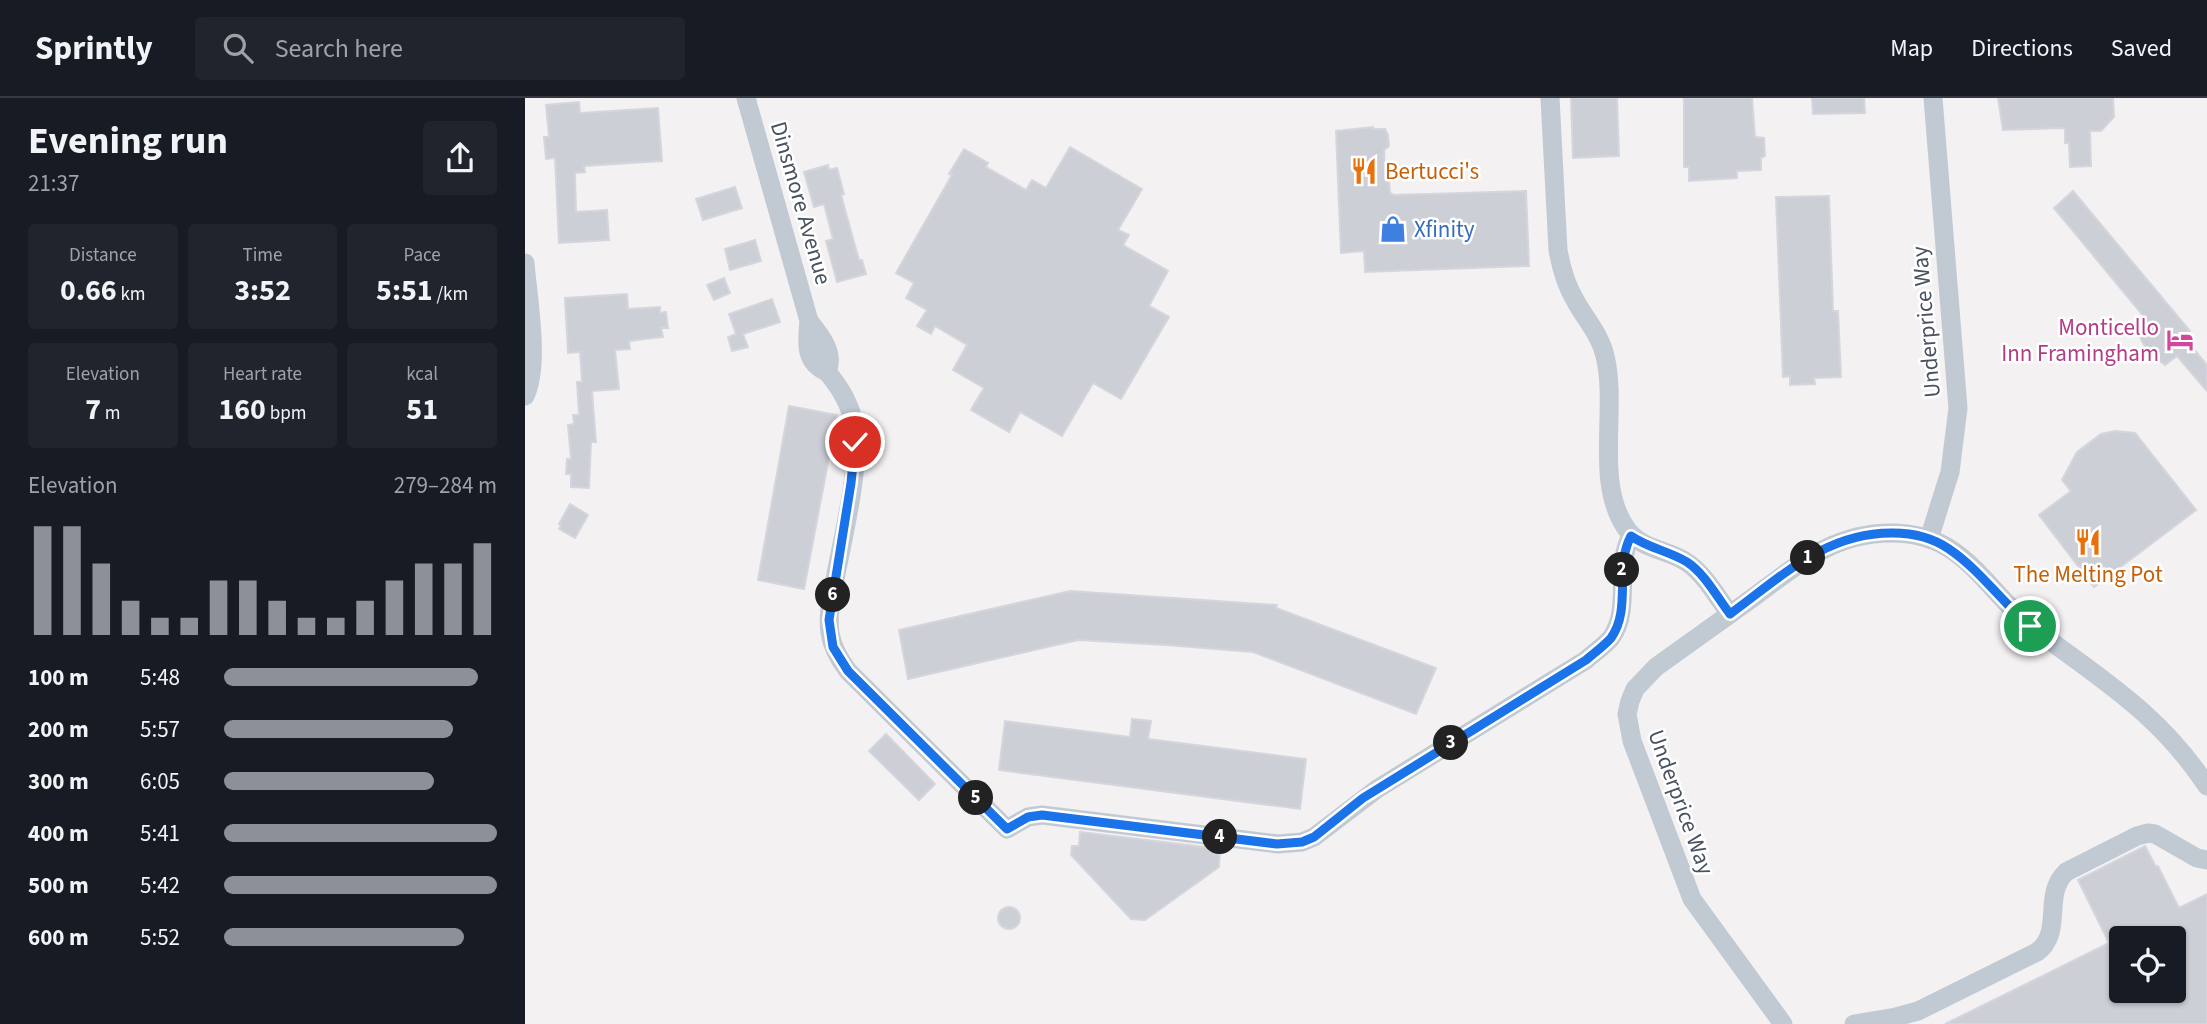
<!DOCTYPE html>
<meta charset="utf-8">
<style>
body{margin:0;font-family:"Source Sans 3",sans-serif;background:#20242c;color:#f1f3f6;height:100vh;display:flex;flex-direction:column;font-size:26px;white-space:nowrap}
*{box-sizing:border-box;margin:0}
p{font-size:23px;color:#9ea1a6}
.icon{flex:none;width:38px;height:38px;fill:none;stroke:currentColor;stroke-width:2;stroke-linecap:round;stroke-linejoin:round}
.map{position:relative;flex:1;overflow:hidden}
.panel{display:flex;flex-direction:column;background:#171b24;width:525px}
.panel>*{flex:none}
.buttons{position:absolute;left:1584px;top:828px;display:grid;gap:14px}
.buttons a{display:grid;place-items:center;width:77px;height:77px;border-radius:7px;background:#171b24;box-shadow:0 2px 5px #0004;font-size:35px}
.pin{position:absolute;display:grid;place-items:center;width:60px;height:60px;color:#fff;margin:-30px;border:4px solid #fff;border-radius:50%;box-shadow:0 2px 7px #0007}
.km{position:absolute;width:35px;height:35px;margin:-18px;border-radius:50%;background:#222;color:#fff;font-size:19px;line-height:35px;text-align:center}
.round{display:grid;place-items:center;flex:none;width:74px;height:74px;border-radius:7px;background:#20242c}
.headline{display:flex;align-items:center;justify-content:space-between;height:119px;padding:0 28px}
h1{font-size:38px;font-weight:700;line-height:52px}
.figures{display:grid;grid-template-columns:repeat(3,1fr);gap:10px;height:119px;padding:7px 28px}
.figures div{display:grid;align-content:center;border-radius:7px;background:#20242c;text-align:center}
.figures b{font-size:30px;font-weight:700}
.figures small{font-size:19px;font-weight:400}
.figures p{font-size:19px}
.chart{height:196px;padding:14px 28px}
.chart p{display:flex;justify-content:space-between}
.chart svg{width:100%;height:126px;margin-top:7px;stroke:#8c9099;stroke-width:6}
ul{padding:0 28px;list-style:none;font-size:23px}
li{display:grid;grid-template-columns:112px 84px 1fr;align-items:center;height:52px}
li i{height:18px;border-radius:9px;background:#8c9099}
header{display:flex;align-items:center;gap:42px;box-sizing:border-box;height:98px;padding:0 35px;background:#171b24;border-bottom:2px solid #363941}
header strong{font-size:33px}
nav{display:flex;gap:38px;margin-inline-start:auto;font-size:24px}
.search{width:490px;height:63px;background:#20242c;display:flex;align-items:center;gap:18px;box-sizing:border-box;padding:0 24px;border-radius:7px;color:#9ea1a6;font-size:26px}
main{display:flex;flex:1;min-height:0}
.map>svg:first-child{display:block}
.building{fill:#cdcfd6;stroke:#d5d6dd;stroke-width:2;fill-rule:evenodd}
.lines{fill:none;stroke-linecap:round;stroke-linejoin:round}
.minor{stroke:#c1cad3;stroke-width:19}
.route-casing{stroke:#fff;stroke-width:14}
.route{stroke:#1a73e8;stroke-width:9}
.labels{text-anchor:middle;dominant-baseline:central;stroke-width:5;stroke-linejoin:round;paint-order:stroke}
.food-label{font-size:23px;fill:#c56008;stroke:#fff;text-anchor:start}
.street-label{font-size:23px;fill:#485260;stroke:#fff}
.shop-label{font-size:23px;fill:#366cbe;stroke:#fff;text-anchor:start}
.hotel-label{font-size:23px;fill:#b23c85;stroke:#fff;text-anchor:end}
</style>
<header>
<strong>Sprintly</strong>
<div class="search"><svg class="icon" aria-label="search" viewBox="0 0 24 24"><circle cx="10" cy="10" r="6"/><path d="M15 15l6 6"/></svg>Search here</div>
<nav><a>Map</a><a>Directions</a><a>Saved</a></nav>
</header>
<main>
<section class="panel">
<div class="headline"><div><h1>Evening run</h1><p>21:37</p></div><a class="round"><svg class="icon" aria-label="share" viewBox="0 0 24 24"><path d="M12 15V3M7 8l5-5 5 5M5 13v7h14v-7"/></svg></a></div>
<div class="figures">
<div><p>Distance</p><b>0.66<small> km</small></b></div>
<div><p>Time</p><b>3:52</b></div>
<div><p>Pace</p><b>5:51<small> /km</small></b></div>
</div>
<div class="figures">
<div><p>Elevation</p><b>7<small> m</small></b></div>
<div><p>Heart rate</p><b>160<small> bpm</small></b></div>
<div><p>kcal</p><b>51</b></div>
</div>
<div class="chart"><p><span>Elevation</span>279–284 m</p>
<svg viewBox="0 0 160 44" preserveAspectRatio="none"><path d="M5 44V6M15 44V6M25 44V19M35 44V32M45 44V38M55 44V38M65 44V25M75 44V25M85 44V32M95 44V38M105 44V38M115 44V32M125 44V25M135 44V19M145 44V19M155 44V12"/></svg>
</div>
<ul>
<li><b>100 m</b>5:48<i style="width:93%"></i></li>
<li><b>200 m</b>5:57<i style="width:84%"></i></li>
<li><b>300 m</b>6:05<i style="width:77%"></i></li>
<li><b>400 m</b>5:41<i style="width:100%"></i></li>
<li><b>500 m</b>5:42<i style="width:100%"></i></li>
<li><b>600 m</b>5:52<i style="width:88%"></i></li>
</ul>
</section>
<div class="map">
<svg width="1682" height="926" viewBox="0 0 1682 926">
<rect width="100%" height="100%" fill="#f3f1f1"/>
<!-- building -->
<g class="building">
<path d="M 1046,0 L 1092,0 L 1094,58 L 1048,60 Z"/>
<path d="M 1159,0 L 1227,0 L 1230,39 L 1239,40 L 1240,58 L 1236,60 L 1236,72 L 1212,73 L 1212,80 L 1164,83 L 1164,69 L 1159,69 Z"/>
<path d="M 1287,0 L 1339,0 L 1340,15 L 1288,16 Z"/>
<path d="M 1473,0 L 1588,0 L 1589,19 L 1576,33 L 1565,33 L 1566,68 L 1545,69 L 1544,45 L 1540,45 L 1540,30 L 1478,32 Z"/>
<path d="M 54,4 L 55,15 L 133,10 L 137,63 L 59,68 L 60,74 L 50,75 L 51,114 L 82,112 L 84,142 L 34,145 L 30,60 L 21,61 L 19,39 L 24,39 L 21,7 Z"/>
<path d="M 848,29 L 848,31 L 860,31 L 863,37 L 864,48 L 859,52 L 860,77 L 864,83 L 865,95 L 869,97 L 1001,93 L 1004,168 L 840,174 L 839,153 L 816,155 L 811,33 Z"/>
<path d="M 545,49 L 617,91 L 593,132 L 604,137 L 598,147 L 643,173 L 624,208 L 644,219 L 596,301 L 568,285 L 537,338 L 495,314 L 484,334 L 446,312 L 459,290 L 428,272 L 442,247 L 410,228 L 406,236 L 392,228 L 402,212 L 381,200 L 389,185 L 371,175 L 427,77 L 424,76 L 439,51 L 463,65 L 461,69 L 501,92 L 507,82 L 521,90 Z"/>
<path d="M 303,67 L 304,72 L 312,70 L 319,96 L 316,97 L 334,162 L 337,162 L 341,176 L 312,184 L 301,143 L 308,141 L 299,106 L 289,109 L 279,74 Z"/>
<path d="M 210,89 L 217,110 L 178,122 L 171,101 Z"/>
<path d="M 1548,93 L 1665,233 L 1658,238 L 1682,267 L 1682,293 L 1652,258 L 1640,267 L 1622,253 L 1613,235 L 1625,226 L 1529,110 Z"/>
<path d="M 1304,98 L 1308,213 L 1313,213 L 1316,279 L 1289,280 L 1290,286 L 1265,287 L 1265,278 L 1258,279 L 1251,99 Z"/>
<path d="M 230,142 L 236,163 L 205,172 L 200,151 Z"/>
<path d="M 199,180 L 205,195 L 189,202 L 182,187 Z"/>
<path d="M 102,196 L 103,211 L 135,209 L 135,215 L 141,214 L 143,230 L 136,230 L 138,239 L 104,243 L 105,251 L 90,252 L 94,291 L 67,293 L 71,344 L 66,344 L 64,390 L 46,389 L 46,376 L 41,376 L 42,361 L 46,361 L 43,327 L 49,326 L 48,317 L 54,317 L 52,284 L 57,284 L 55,254 L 43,255 L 40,200 Z"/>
<path d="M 247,201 L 255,224 L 218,236 L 223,249 L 207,253 L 203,239 L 211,236 L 204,216 Z"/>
<path d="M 264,308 L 312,317 L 279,491 L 233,482 Z"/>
<path d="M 1590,333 L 1610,335 L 1671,412 L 1569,489 L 1514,417 L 1546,393 L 1537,382 L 1552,354 L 1576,336 Z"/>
<path d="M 45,406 L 63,417 L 50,440 L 34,431 L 36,428 L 34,426 Z"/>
<path d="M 545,493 L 752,507 L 751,510 L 911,570 L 891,616 L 728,554 L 642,547 L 553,542 L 383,581 L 374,532 Z"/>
<path d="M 607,621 L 626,623 L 623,641 L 781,661 L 775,711 L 474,672 L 480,623 L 605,639 Z"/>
<path d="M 361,636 L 410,686 L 394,702 L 344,653 Z"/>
<path d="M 555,734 L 695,751 L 694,769 L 620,822 L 606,821 L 546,757 L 547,748 L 554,748 Z"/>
<path d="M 1620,748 L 1631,769 L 1633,768 L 1654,810 L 1682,796 L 1682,926 L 1420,926 L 1584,845 L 1553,782 ZM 1596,840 L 1648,840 L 1648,892 L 1596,892 Z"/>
<circle cx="484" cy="820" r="11"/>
</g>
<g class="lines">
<!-- minor -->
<g class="minor">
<path d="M 221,0 L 284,223 C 296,238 310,255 302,274 C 279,264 282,244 284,223"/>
<path d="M 1025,0 L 1033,152 C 1036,169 1041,187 1050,202 C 1060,221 1075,236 1080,258 C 1093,311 1069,384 1101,430 C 1115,451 1140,451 1160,463 C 1179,475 1192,499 1205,516"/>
<path d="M 0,165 C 3,201 15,267 0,298"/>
<path d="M 302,274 C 315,289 325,306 329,326 C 336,367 319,434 311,476 C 308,495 302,515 305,535 C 307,549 314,561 323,573 L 482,731 L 503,719 L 517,717 L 753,746 L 777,744 L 789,739 L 852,691 L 1061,562 C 1069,555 1079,548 1086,540 C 1107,511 1089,469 1106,438"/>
<path d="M 1404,441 L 1425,374 L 1433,310 L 1408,0"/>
<path d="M 1258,926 L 1167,801 L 1107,643 L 1102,616 L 1105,603 L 1110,591 L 1131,569 C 1162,547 1194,524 1226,501 C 1271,468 1307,435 1366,435 C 1386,435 1405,439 1422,449 C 1455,469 1476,505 1507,529 C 1576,582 1632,613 1682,688"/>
<path d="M 1329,926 L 1371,919 L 1393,913 L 1512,854 C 1539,834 1517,797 1541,774 L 1612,738 L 1623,735 L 1630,736 L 1672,760 L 1682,762"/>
</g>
</g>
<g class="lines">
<defs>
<path id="route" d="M 330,344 L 326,385 L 304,522 L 308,549 L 323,573 L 482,731 L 503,719 L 517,717 L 752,746 L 777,744 L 789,739 L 838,700 L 1061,562 C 1069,555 1079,548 1086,540 C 1107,511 1089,469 1106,438 C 1123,450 1144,453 1162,464 C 1180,476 1192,499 1205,516 C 1256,479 1301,434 1368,435 C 1388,435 1408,440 1424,451 C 1455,472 1477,504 1505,528"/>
</defs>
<!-- route casing -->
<use href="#route" class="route-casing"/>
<!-- route -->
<use href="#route" class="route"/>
</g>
<!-- icons -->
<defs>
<symbol id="restaurant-bare" viewBox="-9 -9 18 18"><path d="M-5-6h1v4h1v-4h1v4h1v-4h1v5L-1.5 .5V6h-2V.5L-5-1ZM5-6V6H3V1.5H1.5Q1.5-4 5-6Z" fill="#e8710a" stroke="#fff" stroke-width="2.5" paint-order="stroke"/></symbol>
<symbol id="shop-bare" viewBox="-9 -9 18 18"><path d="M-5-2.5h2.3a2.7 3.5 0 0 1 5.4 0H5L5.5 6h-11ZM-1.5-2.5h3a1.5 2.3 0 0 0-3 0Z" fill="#3f7fe0" stroke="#fff" stroke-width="2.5" paint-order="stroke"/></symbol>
<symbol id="hotel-bare" viewBox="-9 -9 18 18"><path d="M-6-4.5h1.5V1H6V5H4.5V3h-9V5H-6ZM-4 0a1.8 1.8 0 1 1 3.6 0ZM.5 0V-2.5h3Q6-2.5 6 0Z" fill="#d1479c" stroke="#fff" stroke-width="2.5" paint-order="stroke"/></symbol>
</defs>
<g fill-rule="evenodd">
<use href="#restaurant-bare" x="820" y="54" width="38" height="38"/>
<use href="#shop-bare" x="849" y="112" width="38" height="38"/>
<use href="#hotel-bare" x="1636" y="223" width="38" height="38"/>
<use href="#restaurant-bare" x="1544" y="425" width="38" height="38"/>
</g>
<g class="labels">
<!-- food labels -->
<g class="food-label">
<text x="860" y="73">Bertucci's</text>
<text x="1563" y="476" text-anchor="middle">The Melting Pot</text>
</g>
<!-- street labels -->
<g class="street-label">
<text transform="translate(276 105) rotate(74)">Dinsmore Avenue</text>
<text transform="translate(1401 224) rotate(-95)">Underprice Way</text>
<text transform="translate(1156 704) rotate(70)">Underprice Way</text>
</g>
<!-- shop labels -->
<g class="shop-label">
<text x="889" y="131">Xfinity</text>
</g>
<!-- hotel labels -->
<g class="hotel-label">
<text x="1634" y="229">Monticello<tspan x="1634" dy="26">Inn Framingham</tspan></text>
</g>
</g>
</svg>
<div class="buttons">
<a><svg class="icon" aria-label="locate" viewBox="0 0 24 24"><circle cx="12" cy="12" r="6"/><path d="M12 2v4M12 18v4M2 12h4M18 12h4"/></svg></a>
</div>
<div class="pin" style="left:1505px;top:528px;background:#1e9e55"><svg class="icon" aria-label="arrive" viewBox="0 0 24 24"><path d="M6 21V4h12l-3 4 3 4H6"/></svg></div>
<div class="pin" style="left:330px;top:344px;background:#d93025"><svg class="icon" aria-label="check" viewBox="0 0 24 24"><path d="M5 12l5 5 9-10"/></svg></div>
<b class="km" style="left:1283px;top:460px">1</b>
<b class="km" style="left:1097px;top:472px">2</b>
<b class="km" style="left:926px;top:645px">3</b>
<b class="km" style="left:695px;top:739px">4</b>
<b class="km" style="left:451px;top:700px">5</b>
<b class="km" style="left:308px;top:497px">6</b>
</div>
</main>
